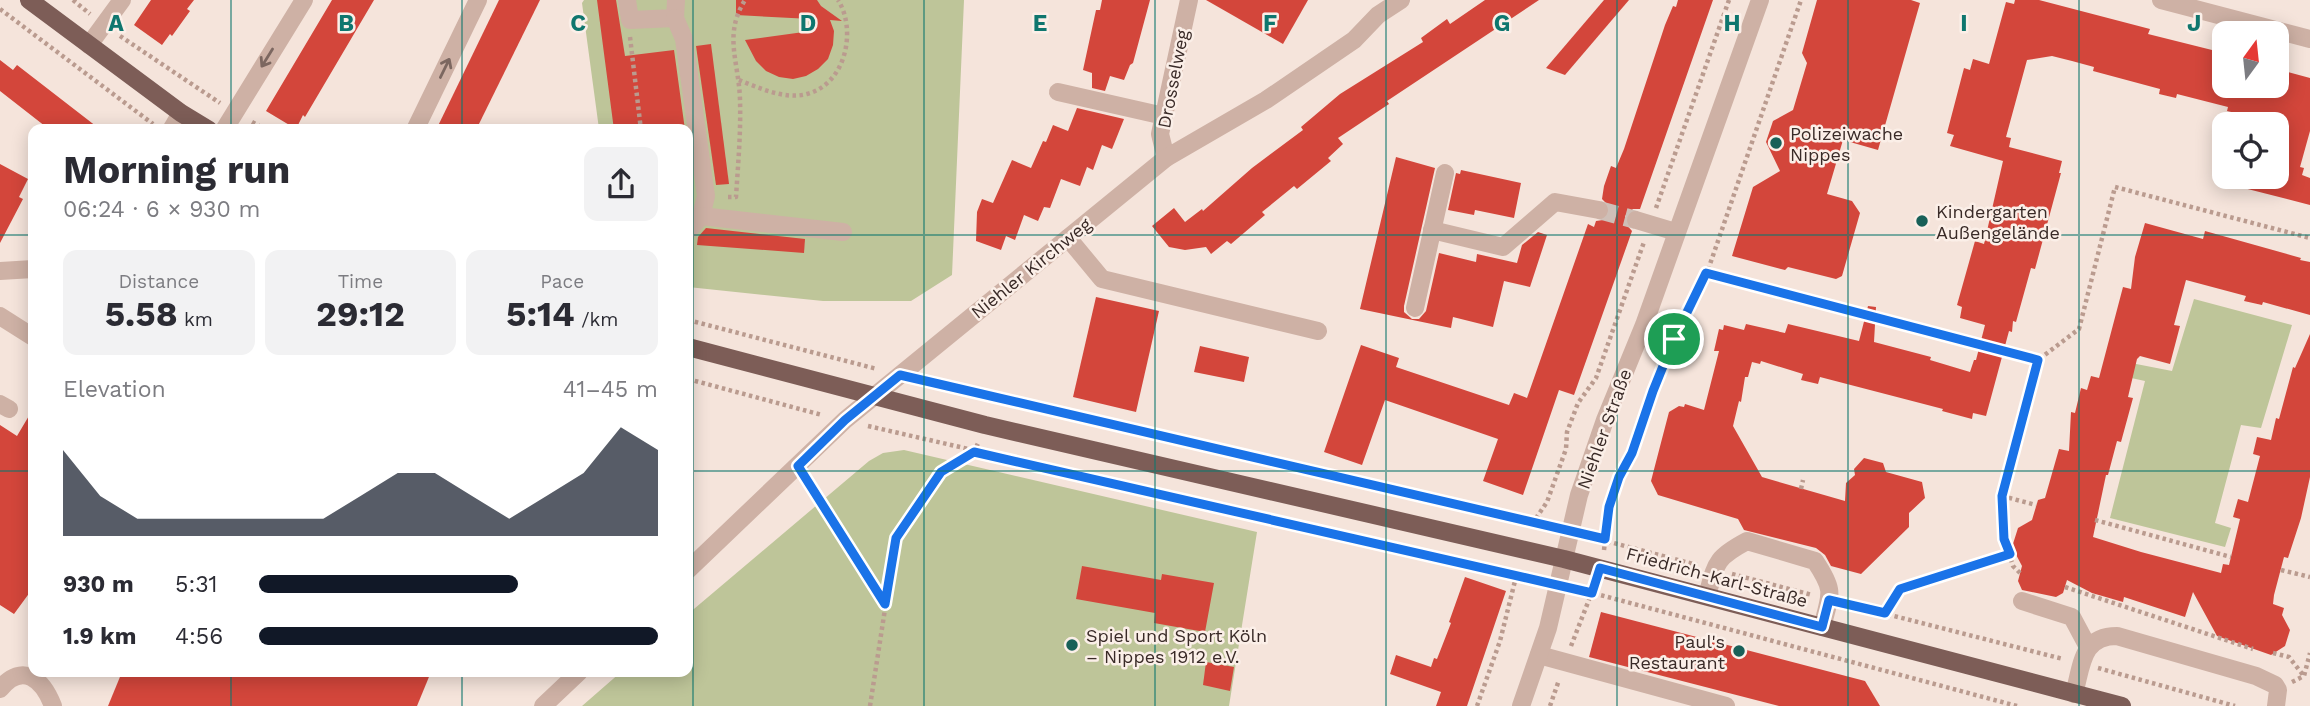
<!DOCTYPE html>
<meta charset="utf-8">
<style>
body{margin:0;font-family:"Work Sans",sans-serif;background:#f2f2f3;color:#2b2b33;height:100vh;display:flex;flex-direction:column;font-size:26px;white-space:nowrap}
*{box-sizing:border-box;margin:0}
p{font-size:23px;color:#7c7c81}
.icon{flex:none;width:38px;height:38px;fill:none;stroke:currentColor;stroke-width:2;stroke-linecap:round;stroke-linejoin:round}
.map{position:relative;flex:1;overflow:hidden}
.drawer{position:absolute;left:28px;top:124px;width:665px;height:553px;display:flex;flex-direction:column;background:#fff;border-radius:14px;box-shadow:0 4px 18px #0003}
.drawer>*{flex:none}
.needle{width:46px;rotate:15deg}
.tools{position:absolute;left:2212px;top:21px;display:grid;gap:14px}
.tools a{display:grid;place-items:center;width:77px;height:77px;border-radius:14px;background:#fff;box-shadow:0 4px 18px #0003;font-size:35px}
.pin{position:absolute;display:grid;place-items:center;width:60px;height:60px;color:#fff;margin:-30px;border:4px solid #fff;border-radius:50%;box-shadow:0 2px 7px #0007}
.round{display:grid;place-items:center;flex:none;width:74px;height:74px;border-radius:14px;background:#f2f2f3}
.overview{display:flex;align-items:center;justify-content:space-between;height:119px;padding:0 35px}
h1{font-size:38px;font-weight:700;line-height:52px}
.stats{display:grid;grid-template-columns:repeat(3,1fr);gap:10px;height:119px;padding:7px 35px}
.stats div{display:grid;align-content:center;border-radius:14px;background:#f2f2f3;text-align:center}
.stats b{font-size:35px;font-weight:700}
.stats small{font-size:19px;font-weight:400}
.stats p{font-size:19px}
.chart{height:196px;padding:14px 35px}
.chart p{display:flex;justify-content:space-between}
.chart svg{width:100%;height:126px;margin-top:7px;fill:#111827;opacity:.7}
ul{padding:0 35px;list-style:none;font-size:23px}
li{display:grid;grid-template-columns:112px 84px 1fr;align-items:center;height:52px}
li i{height:18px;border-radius:9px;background:#111827}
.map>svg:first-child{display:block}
.green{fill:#bec599}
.building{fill:#d3463b}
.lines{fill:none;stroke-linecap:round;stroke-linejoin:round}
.minor-tunnel{stroke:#cfbfb7;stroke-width:18;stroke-dasharray:18 9;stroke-linecap:butt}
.path{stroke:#ba9b8f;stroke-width:4.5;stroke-dasharray:3.5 3.5;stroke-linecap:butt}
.minor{stroke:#ceb1a5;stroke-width:18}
.major{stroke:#7d5d57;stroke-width:18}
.oneway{stroke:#7c6760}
.route-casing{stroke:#fff;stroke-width:14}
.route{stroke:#1a73e8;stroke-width:9}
.grid{fill:none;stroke:#0f766e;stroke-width:2;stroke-opacity:0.55}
.poi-dot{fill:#186058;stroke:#fbefe8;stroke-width:2.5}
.labels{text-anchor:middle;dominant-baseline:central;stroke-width:5;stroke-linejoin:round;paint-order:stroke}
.street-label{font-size:18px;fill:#392a27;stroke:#fbefe8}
.poi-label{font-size:18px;fill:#392a27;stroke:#fbefe8;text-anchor:start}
.grid-label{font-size:23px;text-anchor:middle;font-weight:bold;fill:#0f766e;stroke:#fbefe8;stroke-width:5;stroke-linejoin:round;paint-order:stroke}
</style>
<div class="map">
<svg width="2310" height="706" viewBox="0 0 2310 706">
<rect width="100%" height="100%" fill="#f5e4db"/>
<!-- green -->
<g class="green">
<path d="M 584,0 L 964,0 L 952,275 L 911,301 L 823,301 L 688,287 L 688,130 L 599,129 L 582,3 Z"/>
<path d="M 2194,299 L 2292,325 L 2261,428 L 2241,425 L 2215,523 L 2231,528 L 2225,547 L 2110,518 L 2145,381 L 2122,376 L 2126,362 L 2172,371 Z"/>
<path d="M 904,450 L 1257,532 L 1229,706 L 582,706 L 621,672 L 688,672 L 688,614 L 869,461 L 883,453 Z"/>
</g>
<!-- building -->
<g class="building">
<path d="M 151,0 L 194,0 L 187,9 L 190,11 L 172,36 L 170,34 L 162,45 L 134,25 Z"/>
<path d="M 332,0 L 374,0 L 305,117 L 303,115 L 296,129 L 266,111 Z"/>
<path d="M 499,0 L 540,0 L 476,130 L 436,130 Z"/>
<path d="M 597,0 L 616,0 L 625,56 L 674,50 L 685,130 L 614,130 Z"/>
<path d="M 736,0 L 817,0 L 821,6 L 842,21 L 830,20 L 834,31 L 833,45 L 828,59 L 818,69 L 806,76 L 793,79 L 779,77 L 766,71 L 756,61 L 745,40 L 811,31 L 811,19 L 736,15 Z"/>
<path d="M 1102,0 L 1150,0 L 1133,63 L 1130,65 L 1124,80 L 1110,76 L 1105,91 L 1092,88 L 1092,73 L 1083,70 L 1096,10 L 1100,10 Z"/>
<path d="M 1206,0 L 1308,0 L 1283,44 Z"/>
<path d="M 1485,0 L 1539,0 L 1387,101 L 1389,104 L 1338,138 L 1343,144 L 1328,158 L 1331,161 L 1297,189 L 1294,186 L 1262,212 L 1265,215 L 1231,244 L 1227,241 L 1211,254 L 1206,247 L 1185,250 L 1169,247 L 1152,226 L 1174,208 L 1185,222 L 1202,209 L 1203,211 L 1252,168 L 1303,130 L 1301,127 L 1340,94 L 1423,42 L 1421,38 L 1447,19 L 1450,24 Z"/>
<path d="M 1604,0 L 1629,0 L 1565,75 L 1546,68 Z"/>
<path d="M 1678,0 L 1713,0 L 1640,209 L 1633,209 L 1625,216 L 1625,223 L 1632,231 L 1574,395 L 1559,390 L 1523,495 L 1483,481 L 1498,439 L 1385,400 L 1362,465 L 1324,452 L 1361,345 L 1399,358 L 1396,367 L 1509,405 L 1514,393 L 1527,398 L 1588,224 L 1594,227 L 1596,221 L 1603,220 L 1610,213 L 1609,206 L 1602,199 L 1604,186 L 1611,166 L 1616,168 L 1624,149 L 1665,25 L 1673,6 L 1676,7 Z"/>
<path d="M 1817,0 L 1911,0 L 1920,3 L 1878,150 L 1843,140 L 1827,194 L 1852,201 L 1860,213 L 1842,276 L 1836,279 L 1788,267 L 1785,270 L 1732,256 L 1753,187 L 1780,171 L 1766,142 L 1773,121 L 1793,110 L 1807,63 L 1802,53 Z"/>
<path d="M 2015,0 L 2039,0 L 2150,29 L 2148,34 L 2224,53 L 2224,86 L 2277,86 L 2277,69 L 2310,78 L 2310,131 L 2300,167 L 2304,168 L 2302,175 L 2310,178 L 2310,205 L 2224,183 L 2225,177 L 2277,177 L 2277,124 L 2268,124 L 2269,121 L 2227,111 L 2228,107 L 2177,94 L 2176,98 L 2159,94 L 2160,89 L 2093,71 L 2094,67 L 2072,61 L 2052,56 L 2027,60 L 2006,137 L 2011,138 L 2009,147 L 2062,161 L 2059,173 L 2061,173 L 2035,269 L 2031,268 L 2016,322 L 2013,321 L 2012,332 L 2009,331 L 1986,416 L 1973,413 L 1972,419 L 1942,411 L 1943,409 L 1820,377 L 1818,384 L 1801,380 L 1803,374 L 1761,361 L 1760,364 L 1752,362 L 1748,377 L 1745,377 L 1741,402 L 1739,401 L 1733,426 L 1762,477 L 1845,501 L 1846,483 L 1855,475 L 1854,469 L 1864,458 L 1883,463 L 1886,472 L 1922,482 L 1925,498 L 1909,513 L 1909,527 L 1861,574 L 1831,566 L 1825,555 L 1816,548 L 1744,530 L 1738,519 L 1658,495 L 1651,481 L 1669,412 L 1679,406 L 1684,407 L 1685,404 L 1704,410 L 1719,351 L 1714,351 L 1719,329 L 1723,330 L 1724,325 L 1744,330 L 1746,324 L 1785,333 L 1788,324 L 1859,341 L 1868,306 L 1876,307 L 1874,342 L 1931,357 L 1930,360 L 1970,372 L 1974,360 L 1976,360 L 1985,325 L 1960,318 L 1962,307 L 1957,305 L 1975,241 L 1984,244 L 2003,161 L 1950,146 L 1954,135 L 1947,133 L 1964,68 L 1970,70 L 1973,59 L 1989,64 L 2006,2 L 2014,4 Z"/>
<path d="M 711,44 L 729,184 L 716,185 L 696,46 Z"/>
<path d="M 0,60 L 13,70 L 17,65 L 101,130 L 50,130 L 0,91 Z"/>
<path d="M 1077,108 L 1124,119 L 1112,149 L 1102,145 L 1093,170 L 1087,167 L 1080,186 L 1061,179 L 1050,208 L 1044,207 L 1038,221 L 1024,215 L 1015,240 L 1006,236 L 1001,250 L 976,241 L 977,212 L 982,199 L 993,203 L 1012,160 L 1031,168 L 1043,141 L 1046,142 L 1053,125 L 1068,131 Z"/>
<path d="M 1396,157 L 1435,168 L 1404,306 L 1404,312 L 1412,319 L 1419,319 L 1426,311 L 1439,253 L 1476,262 L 1477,254 L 1517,263 L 1522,245 L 1538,232 L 1547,235 L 1530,287 L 1504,281 L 1493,327 L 1453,317 L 1451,328 L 1360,309 Z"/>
<path d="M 0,164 L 28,179 L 19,197 L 23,199 L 0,243 Z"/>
<path d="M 1461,170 L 1521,183 L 1514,218 L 1475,210 L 1474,215 L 1448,210 L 1456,173 L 1460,174 Z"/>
<path d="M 2145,223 L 2203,239 L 2205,231 L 2301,258 L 2300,260 L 2310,262 L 2310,315 L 2263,302 L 2262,305 L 2244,301 L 2246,296 L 2186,280 L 2174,325 L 2180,326 L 2170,364 L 2140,356 L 2137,359 L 2128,397 L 2133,398 L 2121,442 L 2117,441 L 2108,475 L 2106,475 L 2093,537 L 2141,552 L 2221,573 L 2223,564 L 2229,565 L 2240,519 L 2233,517 L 2238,499 L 2248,502 L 2260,456 L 2253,454 L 2257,437 L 2271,440 L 2276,418 L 2279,419 L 2293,367 L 2295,368 L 2310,334 L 2310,477 L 2301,518 L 2288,558 L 2284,557 L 2274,595 L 2273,604 L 2284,608 L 2282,615 L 2290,630 L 2285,646 L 2271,655 L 2217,636 L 2193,592 L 2185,617 L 2124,597 L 2123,602 L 2092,593 L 2067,580 L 2063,593 L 2056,597 L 2022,590 L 2018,581 L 2022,566 L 2012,547 L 2018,528 L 2032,520 L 2038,500 L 2045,498 L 2059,449 L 2069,451 L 2071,412 L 2075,413 L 2081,388 L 2087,390 L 2091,376 L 2099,378 L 2123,287 L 2131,289 L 2135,257 Z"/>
<path d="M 706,228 L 805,239 L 804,253 L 697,245 L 698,237 Z"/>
<path d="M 1096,297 L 1159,311 L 1136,412 L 1073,397 Z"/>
<path d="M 1200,346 L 1249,357 L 1244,382 L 1194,372 Z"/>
<path d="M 33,409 L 33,588 L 14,614 L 0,605 L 0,425 L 17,436 Z"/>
<path d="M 1082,566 L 1161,580 L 1162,574 L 1214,583 L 1205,632 L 1154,623 L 1155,613 L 1076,599 Z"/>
<path d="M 1465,577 L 1506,591 L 1467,706 L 1436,706 L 1441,692 L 1390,674 L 1396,655 L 1431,667 L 1434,658 L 1437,659 L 1451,623 L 1449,622 Z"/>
<path d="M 1601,612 L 1865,681 L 1880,706 L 1779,706 L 1589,657 Z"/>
<path d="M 1206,662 L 1234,667 L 1230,691 L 1203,685 Z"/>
<path d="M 122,672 L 431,672 L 417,706 L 108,706 Z"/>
</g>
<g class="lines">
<!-- minor-tunnel -->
<path class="minor-tunnel" d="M 1599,210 L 1636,220"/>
<!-- path -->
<g class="path">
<path d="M 73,0 L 90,14"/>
<path d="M 0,9 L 153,124"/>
<path d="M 120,36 L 220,103"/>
<path d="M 630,37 L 641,130"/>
<path d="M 739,80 C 759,88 785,100 807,94 C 846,84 857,30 838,0"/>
<path d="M 252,122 L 266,130"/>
<path d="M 728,197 L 736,197 C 738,165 741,132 740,100 C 739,62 723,35 745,0"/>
<path d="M 1656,208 L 1729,0"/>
<path d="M 1706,273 L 2038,360"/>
<path d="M 688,320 L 877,369"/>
<path d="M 688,379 L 822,415"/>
<path d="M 922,380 L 1551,528"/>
<path d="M 868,426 L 1542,580"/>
<path d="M 807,480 L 884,604"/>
<path d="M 1801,489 L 1803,480"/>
<path d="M 2002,496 L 2036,505"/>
<path d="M 2095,520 L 2231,557"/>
<path d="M 1532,524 L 1547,502 L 1566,449 L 1567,432 L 1578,403 L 1596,378 L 1644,242"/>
<path d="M 1587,536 L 1697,565"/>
<path d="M 1604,550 L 1609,507 L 1619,477 L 1632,453 L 1653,391 L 1674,339 L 1708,270 L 1801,0"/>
<path d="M 2281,570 L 2310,577"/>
<path d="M 2020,573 L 2013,566 L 2004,539 L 2002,496 L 2038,360 L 2079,329 L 2115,187 L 2310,238"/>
<path d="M 1732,574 L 1812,595"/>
<path d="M 2065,587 L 2253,649"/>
<path d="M 1574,588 L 2017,706"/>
<path d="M 1847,604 L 2063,659"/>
<path d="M 1885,613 L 1900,589 L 2010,554"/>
<path d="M 1571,646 L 1592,592"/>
<path d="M 2273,653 L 2289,657 L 2304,676"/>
<path d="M 2098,668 L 2235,706"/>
<path d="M 2292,682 L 2304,676 L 2310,653"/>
<path d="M 870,706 L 896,538 L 941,472 L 974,452 L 979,441"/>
<path d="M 1477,706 L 1500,641 L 1517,573"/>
<path d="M 1550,706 L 1559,680"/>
</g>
<!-- minor -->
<g class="minor">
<path d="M 627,0 L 630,20 L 675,18 L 676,0"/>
<path d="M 2161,0 L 2310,39"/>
<path d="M 675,18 L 684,39 L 706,196 L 701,216 L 688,231"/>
<path d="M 89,45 L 122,0"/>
<path d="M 1058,92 L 1164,116"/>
<path d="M 171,130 L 181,113"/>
<path d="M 224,130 L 304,0"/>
<path d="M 415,130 L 478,0"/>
<path d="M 1166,158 L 1160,134 L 1189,0"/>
<path d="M 701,216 L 843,232"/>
<path d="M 1636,220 L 1676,232"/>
<path d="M 1432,230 L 1503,247 L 1555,202 L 1599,210"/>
<path d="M 1068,238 L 1102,279 L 1318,331"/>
<path d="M 0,271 L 33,269"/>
<path d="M 1415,308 L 1445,173"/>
<path d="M 0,316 L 33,337"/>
<path d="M 0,404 L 9,409"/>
<path d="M 688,570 L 845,420 L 1166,158 L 1266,100 L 1354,40 L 1378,15 L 1401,0"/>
<path d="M 1707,596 C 1716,563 1715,558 1747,541 L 1815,561 C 1835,591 1831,593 1822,627"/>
<path d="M 2022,601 L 2072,617 L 2088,647"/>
<path d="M 1539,655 L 1726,706"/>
<path d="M 0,689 C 23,661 43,680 53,706"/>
<path d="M 2074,694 C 2082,666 2081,636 2117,636 L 2256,676 L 2275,685 L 2278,690 L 2276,706"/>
<path d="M 543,706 L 579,672"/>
<path d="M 1521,706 L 1548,628 L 1579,495 L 1605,420 L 1644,325 L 1760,0"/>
</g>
<!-- major -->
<g class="major">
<path d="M 29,0 L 181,113 L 209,130"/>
<path d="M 688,347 L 985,425 L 1564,559 L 2122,706"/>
</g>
</g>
<!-- one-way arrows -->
<defs><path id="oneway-shaft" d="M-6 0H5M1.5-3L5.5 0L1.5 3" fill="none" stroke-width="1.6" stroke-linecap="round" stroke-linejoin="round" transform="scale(1.75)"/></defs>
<g class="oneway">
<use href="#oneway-shaft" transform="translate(267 58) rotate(122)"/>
<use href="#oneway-shaft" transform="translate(445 68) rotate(-64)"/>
</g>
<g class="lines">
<defs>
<path id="route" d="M 1706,273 L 2038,360 L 2002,496 L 2004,539 L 2010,554 L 1900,589 L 1885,613 L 1829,600 L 1822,627 L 1600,568 L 1592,593 L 974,452 L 941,472 L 896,538 L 885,604 L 798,466 L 845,420 L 900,375 L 1605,539 L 1609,507 L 1619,477 L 1632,453 L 1653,391 L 1674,339 Z"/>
</defs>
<!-- route casing -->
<use href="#route" class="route-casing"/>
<!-- route -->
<use href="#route" class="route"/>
</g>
<!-- grid -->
<path class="grid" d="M 231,0 L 231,130M 462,0 L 462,130M 693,0 L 693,706M 924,0 L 924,706M 1155,0 L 1155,706M 1386,0 L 1386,706M 1617,0 L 1617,706M 1848,0 L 1848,706M 2079,0 L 2079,706M 0,235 L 33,235M 688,235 L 2310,235M 0,471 L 33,471M 688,471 L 2310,471M 231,672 L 231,706M 462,672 L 462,706"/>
<!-- markers -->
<g class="poi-dot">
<circle cx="1776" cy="143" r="7"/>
<circle cx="1922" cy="221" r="7"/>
<circle cx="1072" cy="645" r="7"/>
<circle cx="1739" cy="651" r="7"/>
</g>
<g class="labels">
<!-- street labels -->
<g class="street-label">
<text transform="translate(1173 79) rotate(-79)">Drosselweg</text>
<text transform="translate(1031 268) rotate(-39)">Niehler Kirchweg</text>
<text transform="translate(1604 429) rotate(-70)">Niehler Straße</text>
<text transform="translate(1717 577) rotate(15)">Friedrich-Karl-Straße</text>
</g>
<!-- poi labels -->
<g class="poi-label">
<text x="1790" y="133">Polizeiwache<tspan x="1790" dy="21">Nippes</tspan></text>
<text x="1936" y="211">Kindergarten<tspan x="1936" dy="21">Außengelände</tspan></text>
<text x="1086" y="635">Spiel und Sport Köln<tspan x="1086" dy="21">– Nippes 1912 e.V.</tspan></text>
<text x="1725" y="641" text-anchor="end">Paul's<tspan x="1725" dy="21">Restaurant</tspan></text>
</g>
</g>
<g class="grid-label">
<text x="116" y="31">A</text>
<text x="346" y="31">B</text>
<text x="578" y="31">C</text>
<text x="808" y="31">D</text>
<text x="1040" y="31">E</text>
<text x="1270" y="31">F</text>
<text x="1502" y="31">G</text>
<text x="1732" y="31">H</text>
<text x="1964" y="31">I</text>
<text x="2194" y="31">J</text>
</g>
</svg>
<div class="tools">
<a><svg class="needle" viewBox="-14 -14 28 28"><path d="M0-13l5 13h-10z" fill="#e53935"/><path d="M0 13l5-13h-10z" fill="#7c7c81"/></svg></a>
<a><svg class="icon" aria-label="locate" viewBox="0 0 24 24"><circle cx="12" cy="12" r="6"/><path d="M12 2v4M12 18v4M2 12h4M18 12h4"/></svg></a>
</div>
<div class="pin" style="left:1674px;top:339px;background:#1e9e55"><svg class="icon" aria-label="arrive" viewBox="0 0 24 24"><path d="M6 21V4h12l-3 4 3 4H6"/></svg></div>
<section class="drawer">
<div class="overview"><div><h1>Morning run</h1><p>06:24 · 6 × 930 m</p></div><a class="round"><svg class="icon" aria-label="share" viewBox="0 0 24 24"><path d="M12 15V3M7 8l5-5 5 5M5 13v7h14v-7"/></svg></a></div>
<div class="stats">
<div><p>Distance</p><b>5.58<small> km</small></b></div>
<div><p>Time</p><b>29:12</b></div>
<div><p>Pace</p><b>5:14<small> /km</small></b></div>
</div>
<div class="chart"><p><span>Elevation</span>41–45 m</p>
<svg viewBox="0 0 160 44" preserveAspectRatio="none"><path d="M0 44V14L10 30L20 38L30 38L40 38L50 38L60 38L70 38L80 30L90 22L100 22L110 30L120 38L130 30L140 22L150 6L160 14V44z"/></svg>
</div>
<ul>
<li><b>930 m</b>5:31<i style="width:65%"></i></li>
<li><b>1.9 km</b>4:56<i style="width:100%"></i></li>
</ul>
</section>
</div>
